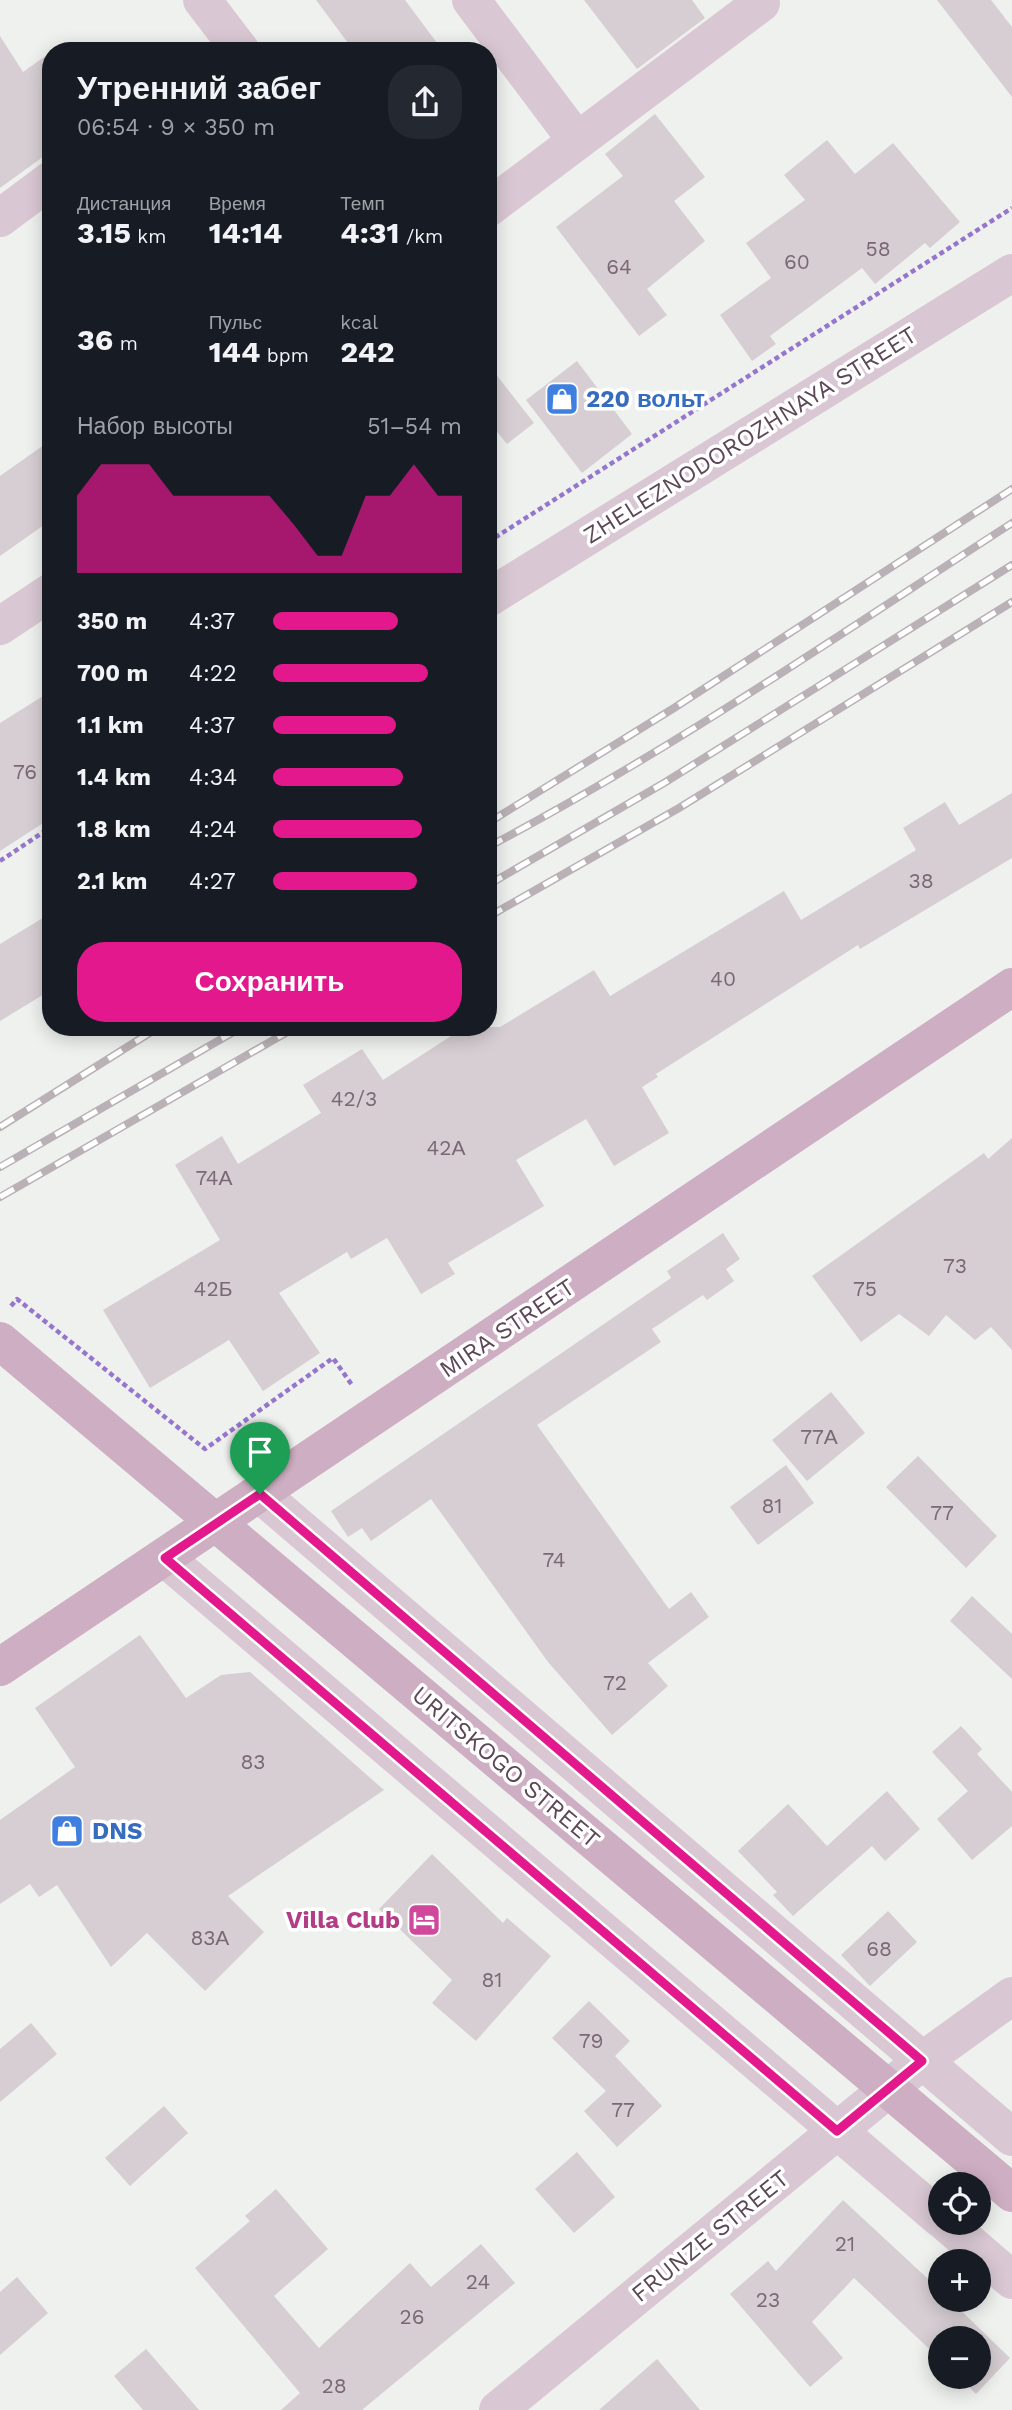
<!DOCTYPE html>
<html lang="ru">
<meta charset="utf-8">
<style>
body{margin:0;font-family:"Work Sans",sans-serif;background:#242831;color:#f1f3f6;height:100vh;display:flex;flex-direction:column;font-size:26px;white-space:nowrap}
*{box-sizing:border-box;margin:0}
p{font-size:23px;color:#9ea1a6}
.icon{flex:none;width:38px;height:38px;fill:none;stroke:currentColor;stroke-width:2;stroke-linecap:round;stroke-linejoin:round}
.map{position:relative;flex:1;overflow:hidden}
.side{position:absolute;left:42px;top:42px;width:455px;height:994px;display:flex;flex-direction:column;background:#171b24;border-radius:28px;box-shadow:0 4px 18px #0003}
.side>*{flex:none}
.controls{position:absolute;left:928px;top:2172px;display:grid;gap:14px}
.controls a{display:grid;place-items:center;width:63px;height:63px;border-radius:50%;background:#171b24;box-shadow:0 4px 18px #0003;font-size:35px}
.pin{position:absolute;display:grid;place-items:center;width:60px;height:60px;color:#fff;margin:-72px -30px;border-radius:50% 50% 50% 0;rotate:-45deg;box-shadow:0 0 7px #0007}
.pin .icon{rotate:45deg}
.round{display:grid;place-items:center;flex:none;width:74px;height:74px;border-radius:28px;background:#242831}
.headline{display:flex;align-items:center;justify-content:space-between;height:119px;padding:0 35px}
h1{font-size:32px;font-weight:700;line-height:52px}
.metrics{display:grid;grid-template-columns:repeat(3,1fr);gap:10px;height:119px;padding:7px 35px}
.metrics div{display:grid;align-content:center}
.metrics b{font-size:30px;font-weight:700}
.metrics small{font-size:19px;font-weight:400}
.metrics p{font-size:19px}
.chart{height:196px;padding:14px 35px}
.chart p{display:flex;justify-content:space-between}
.chart svg{width:100%;height:126px;margin-top:7px;fill:#e2188c;opacity:.7}
.cta{display:flex;gap:14px;margin-top:auto;padding:14px 35px}
.cta a{flex:1;height:80px;border-radius:28px;background:#e2188c;color:#fff;font-size:28px;font-weight:700;line-height:80px;text-align:center}
ul{padding:0 35px;list-style:none;font-size:23px}
li{display:grid;grid-template-columns:112px 84px 1fr;align-items:center;height:52px}
li i{height:18px;border-radius:9px;background:#e2188c}
.map>svg:first-child{display:block}
.building{fill:#d6ced2}
.lines{fill:none;stroke-linecap:round;stroke-linejoin:round}
.path{stroke:#9675cd;stroke-width:4.5;stroke-dasharray:5 3.5;stroke-linecap:butt}
.minor{stroke:#d9c8d3;stroke-width:38}
.major{stroke:#ceaec2;stroke-width:38}
.rail-casing{stroke:#b9b1b5;stroke-width:8}
.rail{stroke:#fff;stroke-width:5;stroke-dasharray:16;stroke-linecap:butt}
.major-bridge{stroke:#ceaec2;stroke-width:38}
.route-casing{stroke:#fff;stroke-width:14}
.route{stroke:#e2188c;stroke-width:9}
.labels{text-anchor:middle;dominant-baseline:central;stroke-width:7;stroke-linejoin:round;paint-order:stroke}
.number-label{font-size:21px;fill:#7a6974}
.shop-label{font-size:24px;font-weight:bold;fill:#366cbe;stroke:#fff;text-anchor:start}
.street-label{font-size:24px;fill:#5c4755;stroke:#fff}
.hotel-label{font-size:24px;font-weight:bold;fill:#b23c85;stroke:#fff;text-anchor:end}
</style>
<div class="map">
<svg width="1012" height="2410" viewBox="0 0 1012 2410">
<rect width="100%" height="100%" fill="#eff1ef"/>
<!-- building -->
<g class="building">
<path d="M 316,0 L 405,0 L 443,51 L 354,51 Z"/>
<path d="M 584,0 L 692,0 L 705,18 L 637,69 Z"/>
<path d="M 937,0 L 991,0 L 1012,27 L 1012,97 Z"/>
<path d="M 0,36 L 23,72 L 51,52 L 51,151 L 0,188 Z"/>
<path d="M 655,114 L 705,177 L 674,201 L 705,241 L 647,289 L 667,315 L 639,336 L 556,227 L 623,176 L 605,154 Z"/>
<path d="M 827,140 L 855,174 L 893,143 L 960,222 L 930,248 L 925,243 L 875,284 L 862,268 L 770,336 L 776,344 L 752,361 L 720,315 L 771,278 L 746,243 L 805,200 L 784,175 Z"/>
<path d="M 577,361 L 632,434 L 582,473 L 526,400 Z"/>
<path d="M 488,364 L 534,423 L 507,444 L 488,421 Z"/>
<path d="M 51,440 L 51,520 L 0,556 L 0,476 Z"/>
<path d="M 51,691 L 51,818 L 0,851 L 0,723 Z"/>
<path d="M 1012,793 L 1012,858 L 860,949 L 858,945 L 656,1074 L 658,1077 L 642,1087 L 669,1133 L 614,1166 L 586,1119 L 516,1160 L 544,1206 L 448,1263 L 455,1274 L 421,1294 L 387,1238 L 351,1259 L 347,1252 L 279,1293 L 320,1353 L 263,1391 L 229,1340 L 150,1388 L 103,1310 L 220,1240 L 175,1165 L 222,1136 L 238,1164 L 321,1113 L 303,1085 L 362,1049 L 383,1080 L 465,1027 L 500,1027 L 594,970 L 610,996 L 784,891 L 801,920 L 916,850 L 903,828 L 945,802 L 959,825 Z"/>
<path d="M 51,913 L 51,990 L 0,1021 L 0,944 Z"/>
<path d="M 1012,1138 L 1012,1350 L 991,1327 L 975,1340 L 946,1315 L 929,1336 L 899,1314 L 861,1342 L 812,1276 L 984,1153 L 988,1159 Z"/>
<path d="M 723,1233 L 740,1259 L 726,1269 L 734,1281 L 707,1300 L 703,1295 L 652,1329 L 661,1342 L 537,1425 L 669,1609 L 691,1592 L 709,1617 L 648,1663 L 668,1686 L 612,1735 L 548,1662 L 431,1499 L 371,1541 L 362,1528 L 348,1537 L 331,1511 L 671,1278 L 667,1271 Z"/>
<path d="M 831,1392 L 865,1433 L 807,1481 L 772,1440 Z"/>
<path d="M 918,1456 L 997,1536 L 966,1568 L 886,1487 Z"/>
<path d="M 786,1465 L 814,1503 L 758,1545 L 730,1507 Z"/>
<path d="M 972,1596 L 1012,1634 L 1012,1679 L 950,1621 Z"/>
<path d="M 140,1635 L 186,1698 L 221,1675 L 250,1672 L 384,1790 L 228,1896 L 264,1932 L 205,1991 L 147,1933 L 111,1967 L 57,1885 L 39,1897 L 30,1884 L 0,1904 L 0,1820 L 75,1767 L 35,1708 Z"/>
<path d="M 961,1726 L 982,1749 L 977,1754 L 1012,1792 L 1012,1826 L 972,1860 L 937,1819 L 968,1791 L 932,1752 Z"/>
<path d="M 887,1791 L 920,1829 L 885,1861 L 872,1846 L 793,1916 L 773,1895 L 777,1892 L 738,1851 L 788,1804 L 827,1846 Z"/>
<path d="M 432,1854 L 503,1923 L 507,1918 L 551,1956 L 476,2041 L 432,2003 L 452,1980 L 379,1909 Z"/>
<path d="M 888,1911 L 917,1942 L 870,1986 L 841,1955 Z"/>
<path d="M 589,2001 L 630,2041 L 615,2056 L 662,2106 L 617,2147 L 584,2111 L 606,2091 L 552,2038 Z"/>
<path d="M 31,2023 L 57,2054 L 0,2102 L 0,2049 Z"/>
<path d="M 164,2106 L 188,2133 L 130,2186 L 105,2158 Z"/>
<path d="M 577,2152 L 615,2197 L 574,2233 L 535,2189 Z"/>
<path d="M 276,2189 L 328,2249 L 274,2296 L 319,2348 L 410,2263 L 431,2287 L 481,2244 L 515,2283 L 362,2410 L 281,2410 L 300,2393 L 195,2268 L 250,2221 L 245,2216 Z"/>
<path d="M 843,2200 L 940,2290 L 940,2300 L 950,2300 L 1010,2358 L 976,2394 L 958,2376 L 978,2376 L 978,2338 L 940,2338 L 940,2359 L 854,2278 L 812,2322 L 843,2358 L 810,2387 L 730,2294 L 768,2261 L 776,2271 Z"/>
<path d="M 17,2277 L 48,2313 L 0,2355 L 0,2292 Z"/>
<path d="M 146,2349 L 199,2410 L 143,2410 L 114,2376 Z"/>
<path d="M 657,2359 L 700,2410 L 599,2410 Z"/>
</g>
<g class="lines">
<!-- path -->
<g class="path">
<path d="M 488,542 L 1012,208"/>
<path d="M 0,861 L 51,827"/>
<path d="M 11,1306 L 17,1299 L 205,1449 L 333,1358 L 352,1385"/>
</g>
<!-- minor -->
<g class="minor">
<path d="M 202,0 L 241,51"/>
<path d="M 471,0 L 577,141"/>
<path d="M 488,208 L 761,3 L 759,0"/>
<path d="M 0,218 L 51,180"/>
<path d="M 488,598 L 1012,273"/>
<path d="M 0,626 L 51,592"/>
<path d="M 260,1494 L 1012,2137"/>
<path d="M 165,1558 L 940,2218"/>
<path d="M 945,2222 L 1012,2280"/>
<path d="M 498,2410 L 922,2061 L 1012,1996"/>
</g>
<!-- major -->
<path class="major" d="M 0,1667 L 1012,987"/>
<defs>
<g id="rail">
<path d="M 488,823 L 674,708 L 1012,489"/>
<path d="M 488,847 C 670,751 840,634 1012,523"/>
<path d="M 488,885 L 664,783 L 1012,565"/>
<path d="M 488,917 L 679,808 L 1012,602"/>
<path d="M 0,1127 L 159,1027"/>
<path d="M 0,1167 L 242,1027"/>
<path d="M 0,1197 L 296,1027"/>
</g>
</defs>
<!-- rail casing -->
<use href="#rail" class="rail-casing"/>
<!-- rail -->
<use href="#rail" class="rail"/>
<!-- major-bridge -->
<path class="major-bridge" d="M 0,1341 L 1012,2193"/>
</g>
<g class="lines">
<defs>
<path id="route" d="M 260,1494 L 922,2061 L 837,2131 L 165,1558 Z"/>
</defs>
<!-- route casing -->
<use href="#route" class="route-casing"/>
<!-- route -->
<use href="#route" class="route"/>
</g>
<!-- icons -->
<defs>
<symbol id="shop-square" viewBox="-11 -11 22 22"><rect x="-9" y="-9" width="18" height="18" rx="4" fill="#3f7fe0" stroke="#fff"/><path d="M-5-2.5h2.3a2.7 3.5 0 0 1 5.4 0H5L5.5 6h-11ZM-1.5-2.5h3a1.5 2.3 0 0 0-3 0Z" fill="#fff"/></symbol>
<symbol id="hotel-square" viewBox="-11 -11 22 22"><rect x="-9" y="-9" width="18" height="18" rx="4" fill="#d1479c" stroke="#fff"/><path d="M-6-4.5h1.5V1H6V5H4.5V3h-9V5H-6ZM-4 0a1.8 1.8 0 1 1 3.6 0ZM.5 0V-2.5h3Q6-2.5 6 0Z" fill="#fff"/></symbol>
</defs>
<g fill-rule="evenodd">
<use href="#shop-square" x="543" y="380" width="38" height="38"/>
<use href="#shop-square" x="48" y="1812" width="38" height="38"/>
<use href="#hotel-square" x="405" y="1901" width="38" height="38"/>
</g>
<g class="labels">
<!-- number labels -->
<g class="number-label">
<text x="878" y="248">58</text>
<text x="797" y="261">60</text>
<text x="619" y="266">64</text>
<text x="25" y="771">76</text>
<text x="921" y="880">38</text>
<text x="723" y="978">40</text>
<text x="354" y="1098">42/3</text>
<text x="446" y="1147">42А</text>
<text x="214" y="1177">74А</text>
<text x="955" y="1265">73</text>
<text x="213" y="1288">42Б</text>
<text x="865" y="1288">75</text>
<text x="819" y="1436">77А</text>
<text x="772" y="1505">81</text>
<text x="942" y="1512">77</text>
<text x="554" y="1559">74</text>
<text x="615" y="1682">72</text>
<text x="253" y="1761">83</text>
<text x="210" y="1937">83А</text>
<text x="879" y="1948">68</text>
<text x="492" y="1979">81</text>
<text x="591" y="2040">79</text>
<text x="623" y="2109">77</text>
<text x="845" y="2243">21</text>
<text x="478" y="2281">24</text>
<text x="768" y="2299">23</text>
<text x="412" y="2316">26</text>
<text x="334" y="2385">28</text>
</g>
<!-- shop labels -->
<g class="shop-label">
<text x="586" y="399">220 вольт</text>
<text x="92" y="1831">DNS</text>
</g>
<!-- street labels -->
<g class="street-label">
<text transform="translate(750 435) rotate(-32)">ZHELEZNODOROZHNAYA STREET</text>
<text transform="translate(507 1328) rotate(-34)">MIRA STREET</text>
<text transform="translate(506 1767) rotate(40)">URITSKOGO STREET</text>
<text transform="translate(710 2236) rotate(-39)">FRUNZE STREET</text>
</g>
<!-- hotel labels -->
<g class="hotel-label">
<text x="400" y="1920">Villa Club</text>
</g>
</g>
</svg>
<div class="controls">
<a><svg class="icon" aria-label="locate" viewBox="0 0 24 24"><circle cx="12" cy="12" r="6"/><path d="M12 2v4M12 18v4M2 12h4M18 12h4"/></svg></a>
<a>+</a>
<a>−</a>
</div>
<div class="pin" style="left:260px;top:1494px;background:#1e9e55"><svg class="icon" aria-label="arrive" viewBox="0 0 24 24"><path d="M6 21V4h12l-3 4 3 4H6"/></svg></div>
<section class="side">
<div class="headline"><div><h1>Утренний забег</h1><p>06:54 · 9 × 350 m</p></div><a class="round"><svg class="icon" aria-label="share" viewBox="0 0 24 24"><path d="M12 15V3M7 8l5-5 5 5M5 13v7h14v-7"/></svg></a></div>
<div class="metrics">
<div><p>Дистанция</p><b>3.15<small> km</small></b></div>
<div><p>Время</p><b>14:14</b></div>
<div><p>Темп</p><b>4:31<small> /km</small></b></div>
</div>
<div class="metrics">
<div><b>36<small> m</small></b></div>
<div><p>Пульс</p><b>144<small> bpm</small></b></div>
<div><p>kcal</p><b>242</b></div>
</div>
<div class="chart"><p><span>Набор высоты</span>51–54 m</p>
<svg viewBox="0 0 160 44" preserveAspectRatio="none"><path d="M0 44V17L10 6L20 6L30 6L40 17L50 17L60 17L70 17L80 17L90 27L100 38L110 38L120 17L130 17L140 6L150 17L160 17V44z"/></svg>
</div>
<ul>
<li><b>350 m</b>4:37<i style="width:66%"></i></li>
<li><b>700 m</b>4:22<i style="width:82%"></i></li>
<li><b>1.1 km</b>4:37<i style="width:65%"></i></li>
<li><b>1.4 km</b>4:34<i style="width:69%"></i></li>
<li><b>1.8 km</b>4:24<i style="width:79%"></i></li>
<li><b>2.1 km</b>4:27<i style="width:76%"></i></li>
</ul>
<div class="cta"><a>Сохранить</a></div>
</section>
</div>
